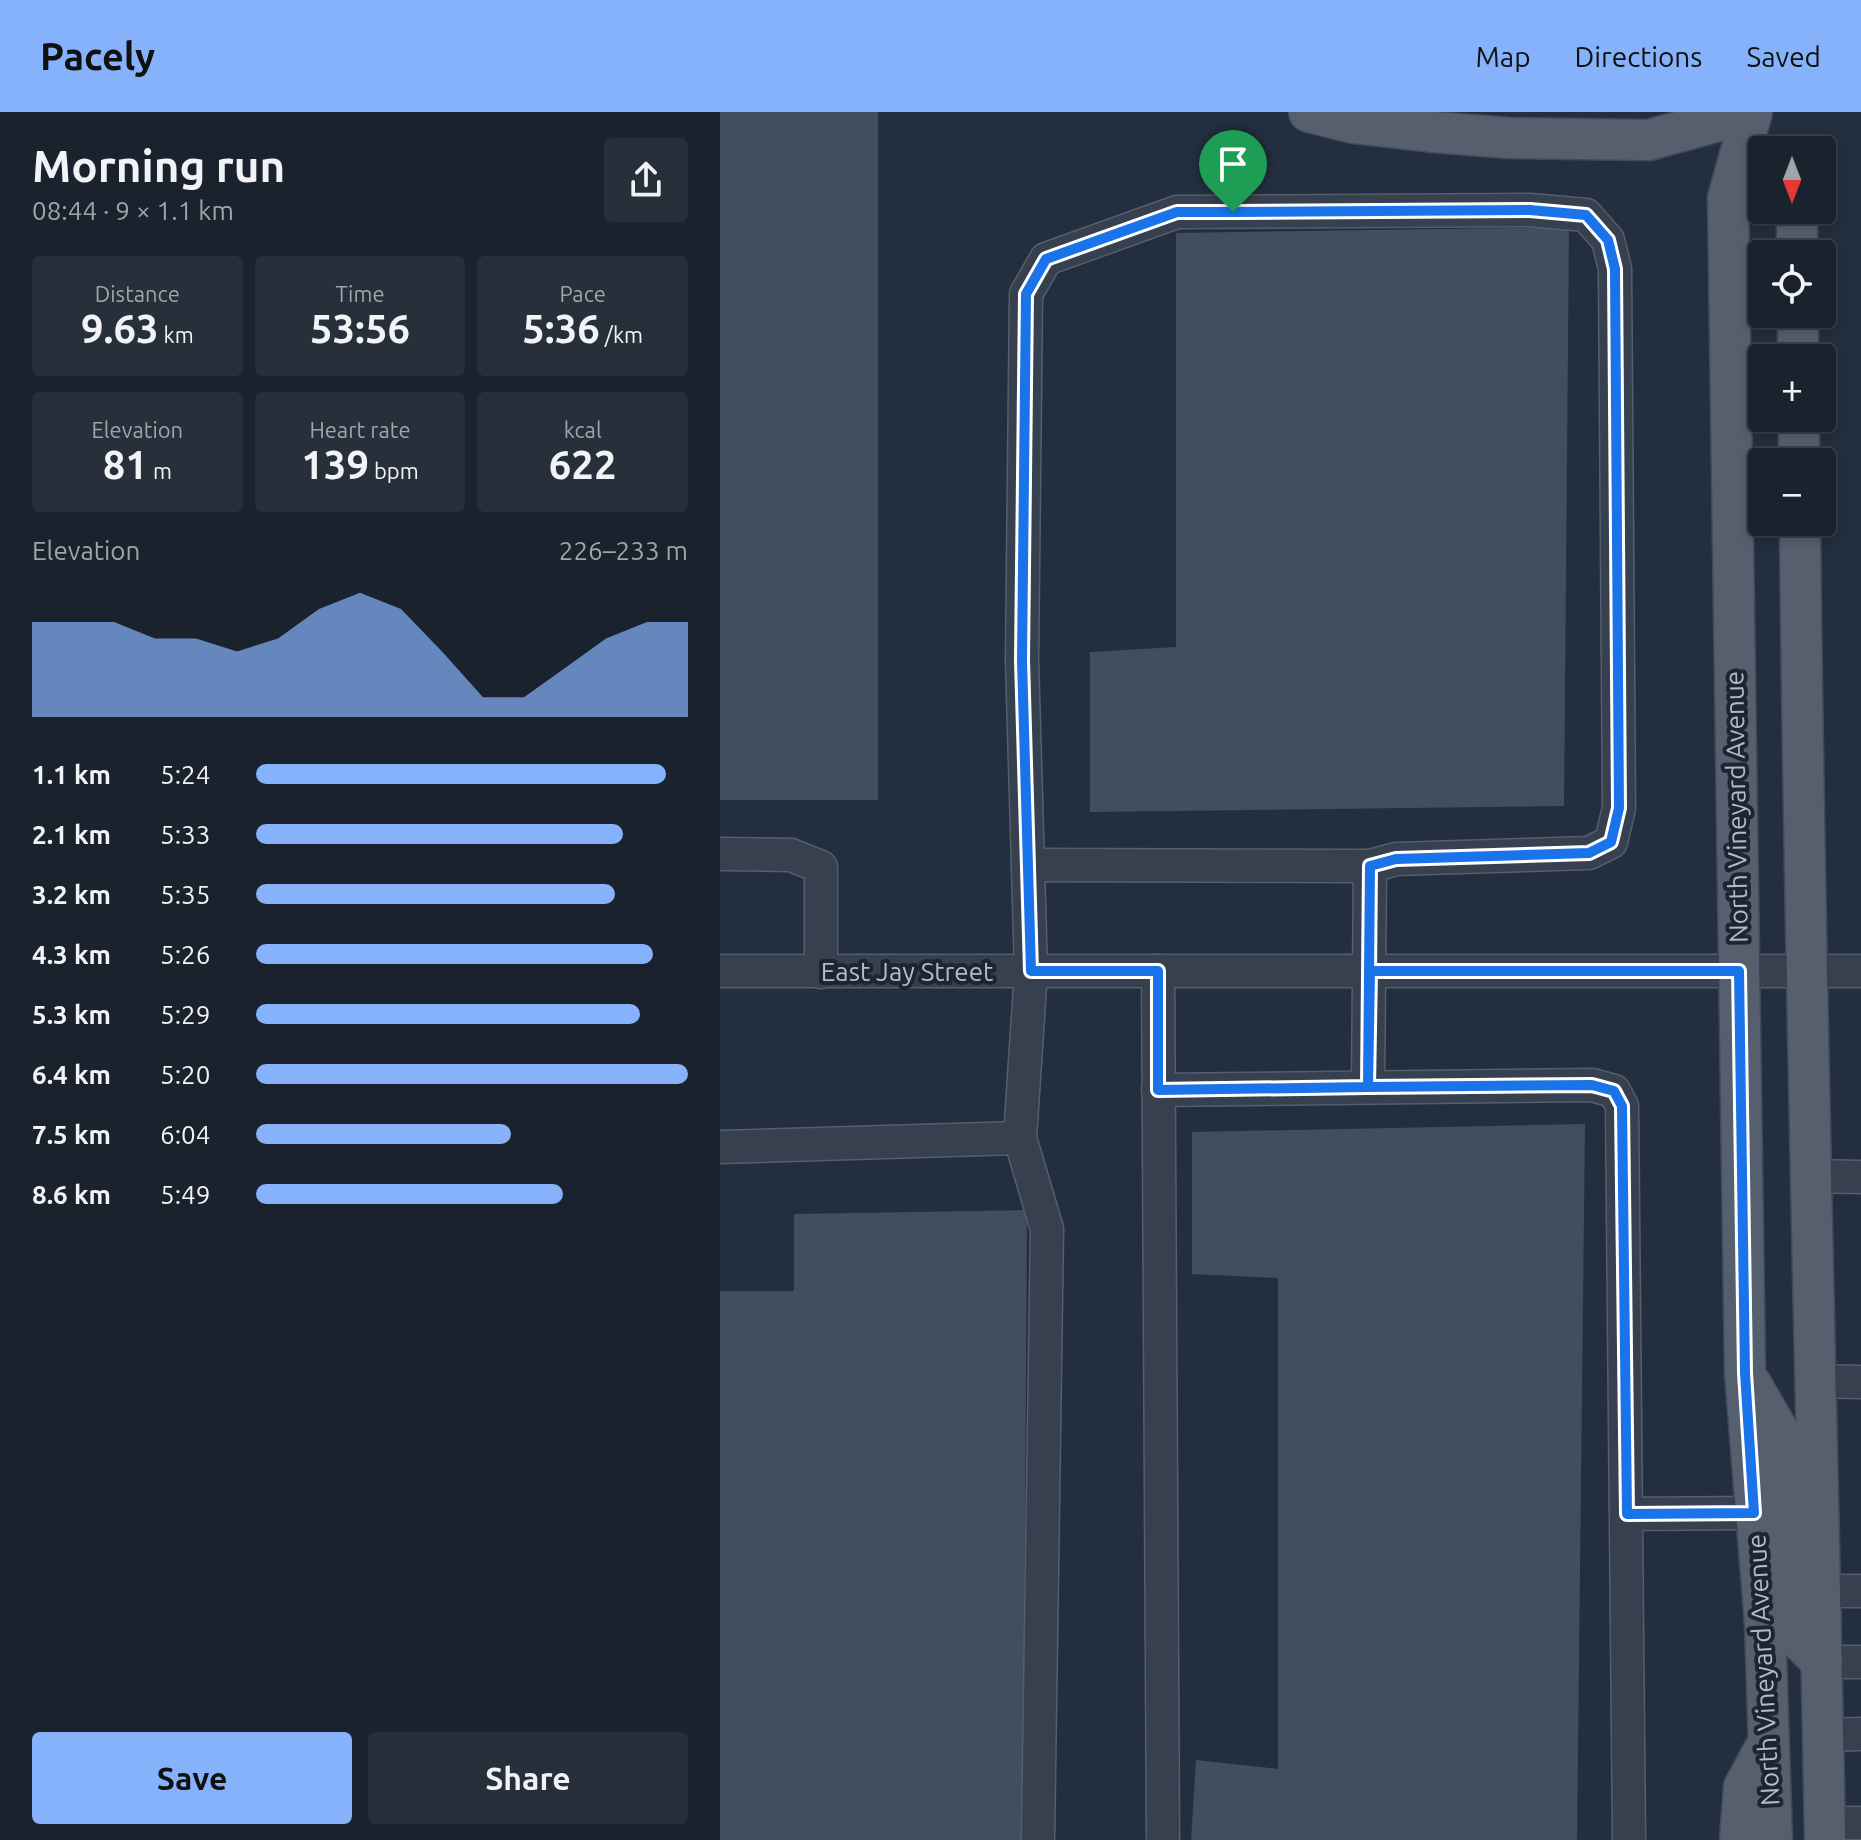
<!DOCTYPE html>
<meta charset="utf-8">
<style>
body{margin:0;font-family:Ubuntu,sans-serif;background:#272f3a;color:#f1f3f6;height:100vh;display:flex;flex-direction:column;font-size:30px;white-space:nowrap}
*{box-sizing:border-box;margin:0}
p{font-size:26px;color:#9fa4aa}
.icon{flex:none;width:44px;height:44px;fill:none;stroke:currentColor;stroke-width:2;stroke-linecap:round;stroke-linejoin:round}
.map{position:relative;flex:1;overflow:hidden}
.sheet{display:flex;flex-direction:column;background:#1a222e;width:720px}
.sheet>*{flex:none}
.needle{width:52px;rotate:180deg}
.buttons{position:absolute;left:1028px;top:24px;display:grid;gap:16px}
.buttons a{display:grid;place-items:center;width:88px;height:88px;border-radius:8px;background:#1a222e;box-shadow:0 4px 12px #0003,0 0 0 2px #383f4a;font-size:40px}
.pin{position:absolute;display:grid;place-items:center;width:68px;height:68px;color:#fff;margin:-82px -34px;border-radius:50% 50% 50% 0;rotate:-45deg;box-shadow:0 0 8px #0007}
.pin .icon{rotate:45deg}
.round{display:grid;place-items:center;flex:none;width:84px;height:84px;border-radius:8px;background:#272f3a}
.summary{display:flex;align-items:center;justify-content:space-between;height:136px;padding:0 32px}
h1{font-size:44px;font-weight:700;line-height:60px}
.figures{display:grid;grid-template-columns:repeat(3,1fr);gap:12px;height:136px;padding:8px 32px}
.figures div{display:grid;align-content:center;border-radius:8px;background:#272f3a;text-align:center}
.figures b{font-size:40px;font-weight:700}
.figures small{font-size:22px;font-weight:400}
.figures p{font-size:22px}
.chart{height:224px;padding:16px 32px}
.chart p{display:flex;justify-content:space-between}
.chart svg{width:100%;height:144px;margin-top:8px;fill:#86b2fb;opacity:.7}
.action{display:flex;gap:16px;margin-top:auto;padding:16px 32px}
.action a{flex:1;height:92px;border-radius:8px;background:#86b2fb;color:#111;font-size:32px;font-weight:700;line-height:92px;text-align:center}
.action a+a{background:#272f3a;color:#f1f3f6}
ul{padding:0 32px;list-style:none;font-size:26px}
li{display:grid;grid-template-columns:128px 96px 1fr;align-items:center;height:60px}
li i{height:20px;border-radius:10px;background:#86b2fb}
header{display:flex;align-items:center;gap:48px;box-sizing:border-box;height:112px;padding:0 40px;background:#86b2fb;color:#111}
header strong{font-size:38px}
nav{display:flex;gap:44px;margin-inline-start:auto;font-size:28px}
main{display:flex;flex:1;min-height:0}
.map>svg:first-child{display:block}
.building{fill:#424e60}
.lines{fill:none;stroke-linecap:round;stroke-linejoin:round}
.minor-casing{stroke:#555e6c;stroke-width:35}
.major-casing{stroke:#404957;stroke-width:43}
.minor{stroke:#37404e;stroke-width:32}
.major{stroke:#555f6e;stroke-width:40}
.route-casing{stroke:#fff;stroke-width:16}
.route{stroke:#1a73e8;stroke-width:10}
.labels{text-anchor:middle;dominant-baseline:central;stroke-width:8;stroke-linejoin:round;paint-order:stroke}
.street-label{font-size:26px;fill:#b3bbc9;stroke:#1c2533}
</style>
<header>
<strong>Pacely</strong>
<nav><a>Map</a><a>Directions</a><a>Saved</a></nav>
</header>
<main>
<section class="sheet">
<div class="summary"><div><h1>Morning run</h1><p>08:44 · 9 × 1.1 km</p></div><a class="round"><svg class="icon" aria-label="share" viewBox="0 0 24 24"><path d="M12 15V3M7 8l5-5 5 5M5 13v7h14v-7"/></svg></a></div>
<div class="figures">
<div><p>Distance</p><b>9.63<small> km</small></b></div>
<div><p>Time</p><b>53:56</b></div>
<div><p>Pace</p><b>5:36<small> /km</small></b></div>
</div>
<div class="figures">
<div><p>Elevation</p><b>81<small> m</small></b></div>
<div><p>Heart rate</p><b>139<small> bpm</small></b></div>
<div><p>kcal</p><b>622</b></div>
</div>
<div class="chart"><p><span>Elevation</span>226–233 m</p>
<svg viewBox="0 0 160 44" preserveAspectRatio="none"><path d="M0 44V15L10 15L20 15L30 20L40 20L50 24L60 20L70 11L80 6L90 11L100 24L110 38L120 38L130 29L140 20L150 15L160 15V44z"/></svg>
</div>
<ul>
<li><b>1.1 km</b>5:24<i style="width:95%"></i></li>
<li><b>2.1 km</b>5:33<i style="width:85%"></i></li>
<li><b>3.2 km</b>5:35<i style="width:83%"></i></li>
<li><b>4.3 km</b>5:26<i style="width:92%"></i></li>
<li><b>5.3 km</b>5:29<i style="width:89%"></i></li>
<li><b>6.4 km</b>5:20<i style="width:100%"></i></li>
<li><b>7.5 km</b>6:04<i style="width:59%"></i></li>
<li><b>8.6 km</b>5:49<i style="width:71%"></i></li>
</ul>
<div class="action"><a>Save</a><a>Share</a></div>
</section>
<div class="map">
<svg width="1141" height="1728" viewBox="0 0 1141 1728">
<rect width="100%" height="100%" fill="#232e3e"/>
<!-- building -->
<g class="building">
<rect x="0" y="0" width="158" height="688"/>
<path d="M 849,115 L 844,694 L 370,700 L 370,540 L 456,535 L 456,121 Z"/>
<path d="M 865,1012 L 857,1728 L 471,1728 L 476,1648 L 558,1657 L 558,1166 L 472,1162 L 472,1020 Z"/>
<path d="M 307,1098 L 303,1728 L 0,1728 L 0,1179 L 74,1179 L 74,1102 Z"/>
</g>
<g class="lines">
<defs>
<g id="minor">
<path d="M 0,742 L 71,743 L 101,755 L 101,860"/>
<path d="M 308,753 L 650,754"/>
<path d="M 0,859 L 1141,859"/>
<path d="M 438,859 L 443,1728"/>
<path d="M 438,978 L 872,973 L 894,979 L 902,994 L 909,1728"/>
<path d="M 0,1035 L 300,1026"/>
<path d="M 1090,1064 L 1141,1065"/>
<path d="M 1095,1269 L 1141,1270"/>
<path d="M 907,1402 L 1034,1401"/>
<path d="M 1102,1479 L 1141,1479"/>
<path d="M 1102,1550 L 1141,1550"/>
<path d="M 1104,1623 L 1141,1622"/>
<path d="M 1105,1711 L 1141,1711"/>
<path d="M 318,1728 L 327,1117 L 300,1026 L 311,859 L 302,548 L 306,182 L 326,147 L 457,100 L 810,98 L 866,103 L 888,128 L 895,157 L 899,696 L 891,730 L 869,741 L 676,747 L 650,754 L 648,975"/>
</g>
<g id="major">
<path d="M 589,0 L 633,11 L 712,20 L 790,26 L 929,28 L 1031,0"/>
<path d="M 1032,0 L 1008,86 L 1025,1261 L 1045,1512 L 1052,1728"/>
<path d="M 1077,98 L 1077,142"/>
<path d="M 1078,202 L 1078,246"/>
<path d="M 1079,306 L 1079,350"/>
<path d="M 1080,410 C 1084,849 1097,1289 1105,1728"/>
<path d="M 1031,1272 L 1058,1319 L 1071,1503 L 1080,1528 L 1102,1550"/>
<path d="M 1020,1728 L 1024,1675 L 1044,1638"/>
</g>
</defs>
<!-- minor casing -->
<use href="#minor" class="minor-casing"/>
<!-- major casing -->
<use href="#major" class="major-casing"/>
<!-- minor -->
<use href="#minor" class="minor"/>
<!-- major -->
<use href="#major" class="major"/>
</g>
<g class="lines">
<defs>
<path id="route" d="M 513,100 L 457,100 L 326,147 L 306,182 L 302,548 L 311,859 L 438,859 L 438,978 L 648,975 L 650,859 L 1019,859 L 1025,1261 L 1034,1401 L 907,1402 L 902,994 L 894,979 L 872,973 L 648,975 L 650,754 L 676,747 L 869,741 L 891,730 L 899,696 L 895,157 L 888,128 L 866,103 L 810,98 L 513,100"/>
</defs>
<!-- route casing -->
<use href="#route" class="route-casing"/>
<!-- route -->
<use href="#route" class="route"/>
</g>
<g class="labels">
<!-- street labels -->
<g class="street-label">
<text transform="translate(1016 695) rotate(-91)">North Vineyard Avenue</text>
<text x="187" y="859">East Jay Street</text>
<text transform="translate(1043 1558) rotate(-93)">North Vineyard Avenue</text>
</g>
</g>
</svg>
<div class="buttons">
<a><svg class="needle" viewBox="-14 -14 28 28"><path d="M0-13l5 13h-10z" fill="#e53935"/><path d="M0 13l5-13h-10z" fill="#9fa4aa"/></svg></a>
<a><svg class="icon" aria-label="locate" viewBox="0 0 24 24"><circle cx="12" cy="12" r="6"/><path d="M12 2v4M12 18v4M2 12h4M18 12h4"/></svg></a>
<a>+</a>
<a>−</a>
</div>
<div class="pin" style="left:513px;top:100px;background:#1e9e55"><svg class="icon" aria-label="arrive" viewBox="0 0 24 24"><path d="M6 21V4h12l-3 4 3 4H6"/></svg></div>
</div>
</main>
